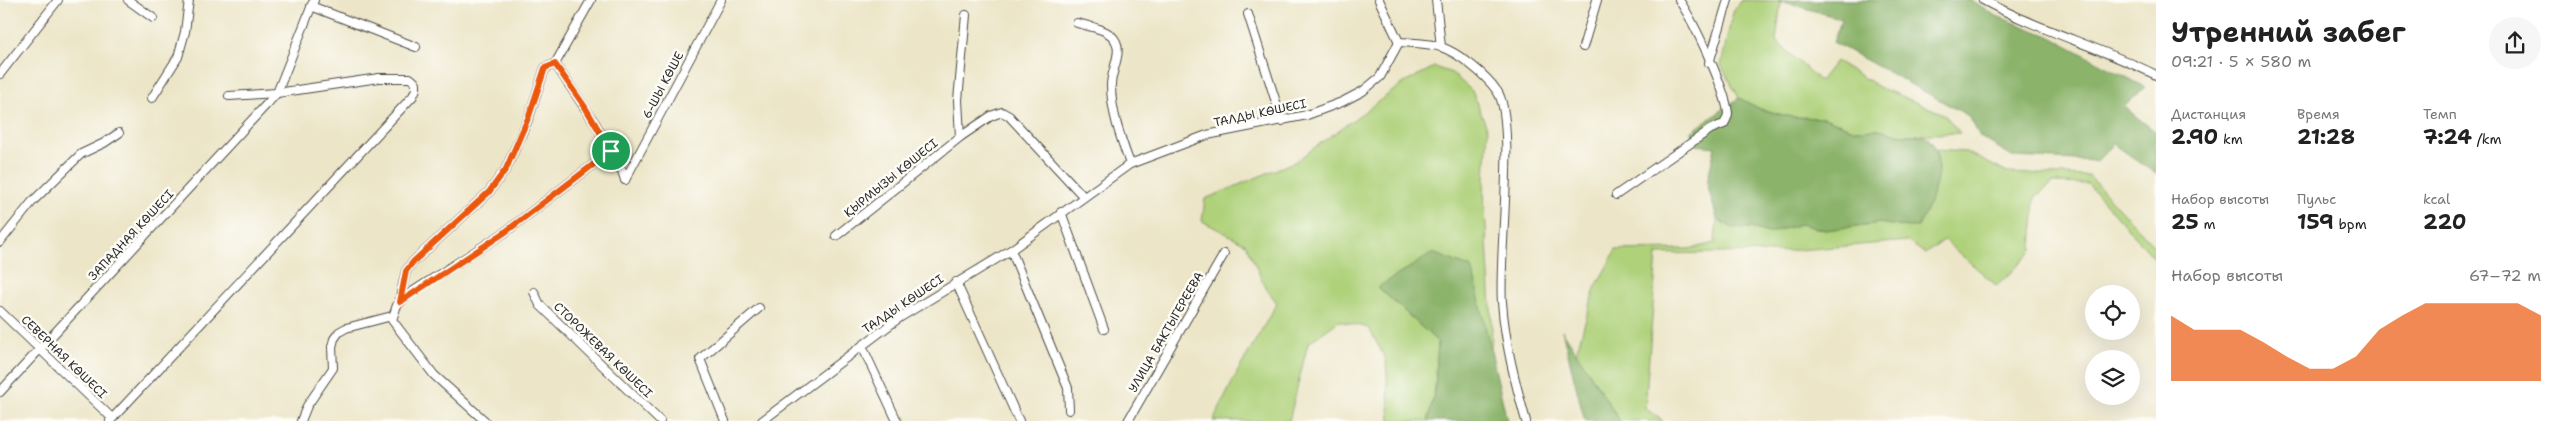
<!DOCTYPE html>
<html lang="ru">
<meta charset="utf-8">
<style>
body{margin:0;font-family:"Shantell Sans",sans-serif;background:#f6f6f6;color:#222;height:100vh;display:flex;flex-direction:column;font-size:19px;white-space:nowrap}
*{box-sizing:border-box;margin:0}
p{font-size:16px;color:#767676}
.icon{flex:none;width:28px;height:28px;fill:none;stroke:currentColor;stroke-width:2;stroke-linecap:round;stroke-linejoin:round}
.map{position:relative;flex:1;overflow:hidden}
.side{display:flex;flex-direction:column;background:#fff;width:400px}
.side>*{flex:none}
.controls{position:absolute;left:2085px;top:285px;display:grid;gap:10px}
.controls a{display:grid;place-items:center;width:55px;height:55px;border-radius:50%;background:#fff;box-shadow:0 5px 20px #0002;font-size:25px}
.pin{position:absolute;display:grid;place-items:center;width:42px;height:42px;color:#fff;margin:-21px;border:2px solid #fff;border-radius:50%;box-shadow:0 1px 5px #0007}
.round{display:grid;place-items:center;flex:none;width:52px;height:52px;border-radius:26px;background:#f6f6f6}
.overview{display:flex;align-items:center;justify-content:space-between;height:85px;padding:0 15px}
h1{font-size:28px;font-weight:700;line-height:38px}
.metrics{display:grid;grid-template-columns:repeat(3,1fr);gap:8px;height:85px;padding:5px 15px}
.metrics div{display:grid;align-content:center}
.metrics b{font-size:21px;font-weight:700}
.metrics small{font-size:14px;font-weight:400}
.metrics p{font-size:14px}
.chart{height:140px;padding:10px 15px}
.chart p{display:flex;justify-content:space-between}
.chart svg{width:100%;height:90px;margin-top:5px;fill:#ea580c;opacity:.7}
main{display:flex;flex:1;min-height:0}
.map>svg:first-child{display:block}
.green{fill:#afd17a;stroke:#6d7e52}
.forest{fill:#8bb36a;stroke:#5b6f4a}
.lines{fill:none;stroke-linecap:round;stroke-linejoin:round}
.minor-casing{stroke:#484742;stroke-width:10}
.minor{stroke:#fff;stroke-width:8}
.route-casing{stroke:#fff;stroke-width:10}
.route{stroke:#ea580c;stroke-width:6}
.labels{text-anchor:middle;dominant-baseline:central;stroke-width:5;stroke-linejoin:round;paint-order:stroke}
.street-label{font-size:12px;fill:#2b2b2b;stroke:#fdfcf7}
</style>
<main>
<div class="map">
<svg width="2156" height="421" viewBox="0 0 2156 421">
<rect width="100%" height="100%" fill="#fdfcf7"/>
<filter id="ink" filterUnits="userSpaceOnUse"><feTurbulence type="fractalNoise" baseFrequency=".02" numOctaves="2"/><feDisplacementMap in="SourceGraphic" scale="10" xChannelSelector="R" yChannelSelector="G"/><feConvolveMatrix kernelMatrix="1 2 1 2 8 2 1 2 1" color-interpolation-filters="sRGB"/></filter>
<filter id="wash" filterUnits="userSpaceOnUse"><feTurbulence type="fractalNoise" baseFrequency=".0096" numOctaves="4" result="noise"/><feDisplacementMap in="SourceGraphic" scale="20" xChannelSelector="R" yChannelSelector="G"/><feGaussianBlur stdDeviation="1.12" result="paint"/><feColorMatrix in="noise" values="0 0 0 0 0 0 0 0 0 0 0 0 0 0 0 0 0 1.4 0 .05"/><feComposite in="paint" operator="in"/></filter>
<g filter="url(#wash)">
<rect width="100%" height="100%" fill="#ece5c7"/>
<!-- green -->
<g class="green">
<path d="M 1741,0 L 1781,1 L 1776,41 L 1820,81 L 1836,61 L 1879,87 L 1944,114 L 1960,133 L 1903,135 L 1878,129 L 1856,130 L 1824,118 L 1791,117 L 1760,109 L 1739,98 L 1721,65 L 1733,12 Z"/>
<path d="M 1434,67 L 1452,73 L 1472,91 L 1488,130 L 1484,193 L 1492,324 L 1491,353 L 1472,268 L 1378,287 L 1438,342 L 1435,389 L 1428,421 L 1390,421 L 1386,360 L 1369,328 L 1339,321 L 1308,343 L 1289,421 L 1213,421 L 1238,371 L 1277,303 L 1265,287 L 1246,244 L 1202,221 L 1205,199 L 1296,161 L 1404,83 Z"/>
<path d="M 1936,150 L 1966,152 L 2008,173 L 2089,176 L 2156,248 L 2156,260 L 2088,184 L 2053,183 L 2035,197 L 2032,251 L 1997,286 L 1944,240 L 1925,254 L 1908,241 L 1774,252 L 1657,254 L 1645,408 L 1663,421 L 1620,421 L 1576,353 L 1595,288 L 1616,250 L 1689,249 L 1715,243 L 1717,219 L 1733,228 L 1751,228 L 1769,233 L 1800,224 L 1825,230 L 1879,223 L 1905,227 L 1938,171 Z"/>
</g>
<!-- forest -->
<g class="forest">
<path d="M 1778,0 L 1972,0 L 1994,15 L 2049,36 L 2145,87 L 2124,107 L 2156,132 L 2156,174 L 2114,144 L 2097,161 L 2014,157 L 1980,137 L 1969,116 L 1833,42 L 1842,19 Z"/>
<path d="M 1739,98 L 1760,109 L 1791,117 L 1824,118 L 1856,130 L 1878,129 L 1903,135 L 1925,135 C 1929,140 1935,145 1936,151 C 1943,177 1930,204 1918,227 L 1905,227 L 1879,223 L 1825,230 L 1800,224 L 1769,233 L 1751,228 L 1733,228 L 1717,219 L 1707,183 L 1715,147 L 1696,145 L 1691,132 Z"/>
<path d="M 1433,253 L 1472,268 L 1507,421 L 1428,421 L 1435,389 L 1438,342 L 1378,287 Z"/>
<path d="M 1562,330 L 1620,421 L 1586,421 L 1584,418 Z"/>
</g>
</g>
<g filter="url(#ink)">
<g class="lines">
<defs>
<g id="minor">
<path d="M 128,0 L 153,18"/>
<path d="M 1379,0 L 1399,42"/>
<path d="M 1436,0 L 1441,47"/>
<path d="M 1983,0 C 2038,30 2100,47 2156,75"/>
<path d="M 311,6 L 416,47"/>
<path d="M 1248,14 L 1282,121"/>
<path d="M 1077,23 C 1088,26 1109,29 1115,40 C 1123,52 1111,71 1111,85 C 1111,112 1121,139 1130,164"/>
<path d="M 1399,42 C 1412,43 1428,43 1441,47 C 1459,53 1486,75 1497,91 C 1517,118 1498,259 1502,302 C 1505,343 1515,382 1526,421"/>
<path d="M 1583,47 L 1597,0"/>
<path d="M 1709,63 L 1728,0"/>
<path d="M 555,64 L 595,123 L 622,171 L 625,180"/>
<path d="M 555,64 L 591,0"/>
<path d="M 0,74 L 58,0"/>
<path d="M 152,98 L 178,57 L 185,32 L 189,0"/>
<path d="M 960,137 L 958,100 L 966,15"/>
<path d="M 625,180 L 721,0"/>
<path d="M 1616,195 L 1711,129 L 1724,124 C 1726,120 1728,117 1728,113 C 1725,88 1694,22 1679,0"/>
<path d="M 1061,212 L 1104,329"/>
<path d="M 836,236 L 960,137 L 991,116 L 1002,112 L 1009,116 L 1083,196"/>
<path d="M 0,242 L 32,202 L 81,154 L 104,143 L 119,133"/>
<path d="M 1011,250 L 1068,388 L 1069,410"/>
<path d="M 956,282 L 1019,421"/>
<path d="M 534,292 L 540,305 L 660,421"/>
<path d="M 399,302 L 406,271 L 413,262 L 489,192 L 506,169 L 529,117 L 545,68 L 555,64"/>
<path d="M 0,311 L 112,418"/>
<path d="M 862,346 L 897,421"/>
<path d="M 0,392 L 277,93 L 314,0"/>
<path d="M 110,421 L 413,96 L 416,89 L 416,83 L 410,78 L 379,78 L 277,93 L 229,96"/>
<path d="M 301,421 L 307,406 L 333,368 L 332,347 L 334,339 L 339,332 L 346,328 L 392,316"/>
<path d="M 485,421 L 434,375 L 392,320 L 397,305 L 409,294 L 504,233 L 611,151"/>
<path d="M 725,421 L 700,359 L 759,308"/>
<path d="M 762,421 L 899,318 L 1011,250 L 1130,164 L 1207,135 L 1307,115 L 1342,102 L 1363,91 L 1380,77 L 1399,42"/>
<path d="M 1128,421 L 1224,254"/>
</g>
</defs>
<!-- minor casing -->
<use href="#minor" class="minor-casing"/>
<!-- minor -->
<use href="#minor" class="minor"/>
</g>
</g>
<g class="lines" filter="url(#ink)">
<defs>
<path id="route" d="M 555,64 L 585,107 L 611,151 L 504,233 L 400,302 L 406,271 L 413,262 L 489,192 L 506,169 L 529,116 L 545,68 Z"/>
</defs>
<!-- route casing -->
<use href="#route" class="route-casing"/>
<!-- route -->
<use href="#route" class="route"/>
</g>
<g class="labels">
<!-- street labels -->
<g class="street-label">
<text transform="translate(663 85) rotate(-62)">6-ШЫ КӨШЕ</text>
<text transform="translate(1260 113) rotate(-12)">ТАЛДЫ КӨШЕСІ</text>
<text transform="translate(891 178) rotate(-39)">ҚЫРМЫЗЫ КӨШЕСІ</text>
<text transform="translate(131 235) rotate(-47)">ЗАПАДНАЯ КӨШЕСІ</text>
<text transform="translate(903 304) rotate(-34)">ТАЛДЫ КӨШЕСІ</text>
<text transform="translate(1166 332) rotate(-60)">УЛИЦА БАКТЫГЕРЕЕВА</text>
<text transform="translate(603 350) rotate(44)">СТОРОЖЕВАЯ КӨШЕСІ</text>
<text transform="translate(64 357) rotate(44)">СЕВЕРНАЯ КӨШЕСІ</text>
</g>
</g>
</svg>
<div class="controls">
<a><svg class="icon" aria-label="locate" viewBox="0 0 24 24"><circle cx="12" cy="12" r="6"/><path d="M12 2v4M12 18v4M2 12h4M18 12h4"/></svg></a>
<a><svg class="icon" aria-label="layers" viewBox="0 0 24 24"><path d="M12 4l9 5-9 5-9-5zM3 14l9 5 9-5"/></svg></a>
</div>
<div class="pin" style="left:611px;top:151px;background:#1e9e55"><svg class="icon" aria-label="arrive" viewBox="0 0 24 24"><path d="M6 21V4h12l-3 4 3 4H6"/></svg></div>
</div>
<section class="side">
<div class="overview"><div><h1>Утренний забег</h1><p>09:21 · 5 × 580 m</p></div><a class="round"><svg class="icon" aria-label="share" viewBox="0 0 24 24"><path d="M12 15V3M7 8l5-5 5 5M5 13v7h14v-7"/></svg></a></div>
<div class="metrics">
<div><p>Дистанция</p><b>2.90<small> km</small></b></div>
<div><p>Время</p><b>21:28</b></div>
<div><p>Темп</p><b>7:24<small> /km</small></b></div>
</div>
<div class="metrics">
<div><p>Набор высоты</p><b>25<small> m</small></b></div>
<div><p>Пульс</p><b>159<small> bpm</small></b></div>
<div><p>kcal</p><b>220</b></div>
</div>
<div class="chart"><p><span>Набор высоты</span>67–72 m</p>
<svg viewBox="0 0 160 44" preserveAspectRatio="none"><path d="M0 44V12L10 19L20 19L30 19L40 25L50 32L60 38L70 38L80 32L90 19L100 12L110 6L120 6L130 6L140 6L150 6L160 12V44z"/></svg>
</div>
</section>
</main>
